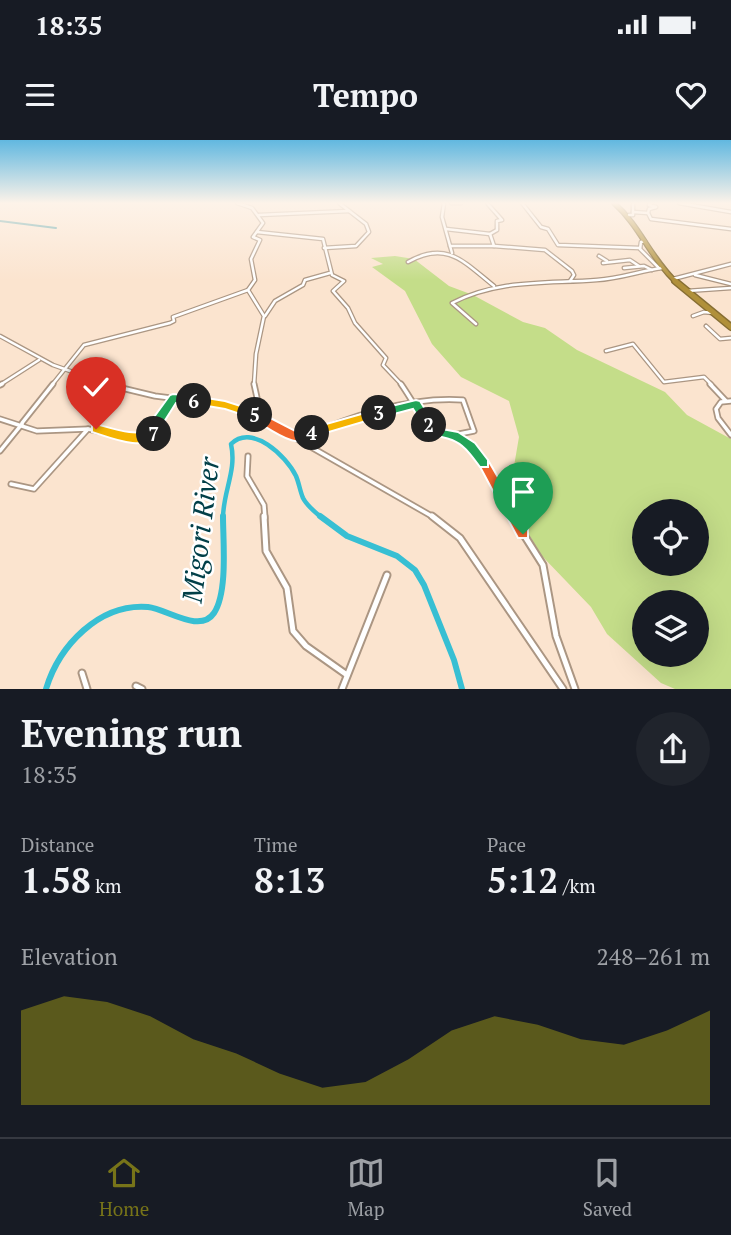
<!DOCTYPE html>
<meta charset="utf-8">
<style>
body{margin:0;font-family:"PT Serif",serif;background:#20242c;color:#f1f3f6;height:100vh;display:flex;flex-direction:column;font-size:26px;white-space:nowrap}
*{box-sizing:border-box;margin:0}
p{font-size:23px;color:#9ea1a6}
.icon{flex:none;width:38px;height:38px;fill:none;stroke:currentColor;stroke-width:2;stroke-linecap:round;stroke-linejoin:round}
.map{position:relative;height:549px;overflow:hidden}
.sheet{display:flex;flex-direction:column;background:#171b24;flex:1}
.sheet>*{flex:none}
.controls{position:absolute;left:632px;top:359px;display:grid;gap:14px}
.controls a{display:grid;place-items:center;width:77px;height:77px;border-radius:50%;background:#171b24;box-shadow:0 7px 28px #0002;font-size:35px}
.pin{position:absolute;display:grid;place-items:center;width:60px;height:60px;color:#fff;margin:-72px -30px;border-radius:50% 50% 50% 0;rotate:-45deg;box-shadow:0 0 7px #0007}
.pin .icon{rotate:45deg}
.km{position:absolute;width:35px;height:35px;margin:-18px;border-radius:50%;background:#222;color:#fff;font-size:19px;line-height:35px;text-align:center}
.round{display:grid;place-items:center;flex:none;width:74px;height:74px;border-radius:37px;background:#20242c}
.summary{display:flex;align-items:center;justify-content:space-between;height:119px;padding:0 21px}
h1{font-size:38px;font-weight:800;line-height:52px}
.figures{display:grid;grid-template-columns:repeat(3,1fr);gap:10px;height:119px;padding:7px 21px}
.figures div{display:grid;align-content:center}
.figures b{font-size:35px;font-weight:800}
.figures small{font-size:19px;font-weight:400}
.figures p{font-size:19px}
.chart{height:196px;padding:14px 21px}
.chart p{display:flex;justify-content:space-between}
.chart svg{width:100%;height:126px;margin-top:7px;fill:#777419;opacity:.7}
.status{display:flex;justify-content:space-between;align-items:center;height:49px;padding:0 35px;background:#171b24;direction:ltr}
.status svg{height:19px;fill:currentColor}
header{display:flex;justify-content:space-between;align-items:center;height:91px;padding:0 21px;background:#171b24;font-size:32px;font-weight:800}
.tab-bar{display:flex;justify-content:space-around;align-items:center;height:98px;border-top:2px solid #363941;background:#171b24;font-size:19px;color:#9ea1a6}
.tab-bar a{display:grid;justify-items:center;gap:4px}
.tab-bar .active{color:#777419}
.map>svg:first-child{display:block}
.green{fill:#c4dd89;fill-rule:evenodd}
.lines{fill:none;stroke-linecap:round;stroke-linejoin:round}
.stream{stroke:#37949f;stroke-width:2}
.river-far1{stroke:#37bfd3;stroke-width:4.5}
.river{stroke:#37bfd3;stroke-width:6}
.minor-far2-casing{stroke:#ab9683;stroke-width:5}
.minor-far1-casing{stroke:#ab9683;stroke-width:7}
.minor-casing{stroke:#ab9683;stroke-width:9}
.highway-far1-casing{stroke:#866e33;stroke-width:6}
.highway-casing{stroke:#866e33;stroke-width:8}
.minor-far2{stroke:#fff;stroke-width:2.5}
.minor-far1{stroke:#fff;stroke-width:3.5}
.minor{stroke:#fff;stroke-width:5}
.highway-far1{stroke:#b0903a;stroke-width:3.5}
.highway{stroke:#b0903a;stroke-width:5}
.split-1{fill:#f0652b;stroke:#fff;stroke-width:2}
.split-2{fill:#22a559;stroke:#fff;stroke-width:2}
.split-3{fill:#22a559;stroke:#fff;stroke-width:2}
.split-4{fill:#f5b400;stroke:#fff;stroke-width:2}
.split-5{fill:#f0652b;stroke:#fff;stroke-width:2}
.split-6{fill:#f5b400;stroke:#fff;stroke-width:2}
.split-7{fill:#22a559;stroke:#fff;stroke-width:2}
.split-8{fill:#f5b400;stroke:#fff;stroke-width:2}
.labels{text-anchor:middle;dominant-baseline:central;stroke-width:5;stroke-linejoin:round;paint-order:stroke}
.near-water-label{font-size:28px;font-style:italic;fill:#013f48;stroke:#fff}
</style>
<div class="status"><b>18:35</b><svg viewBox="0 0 49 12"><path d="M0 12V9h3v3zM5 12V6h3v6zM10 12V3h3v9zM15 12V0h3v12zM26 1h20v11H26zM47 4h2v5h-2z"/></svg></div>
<header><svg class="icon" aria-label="menu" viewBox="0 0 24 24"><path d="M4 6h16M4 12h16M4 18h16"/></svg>Tempo<svg class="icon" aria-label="heart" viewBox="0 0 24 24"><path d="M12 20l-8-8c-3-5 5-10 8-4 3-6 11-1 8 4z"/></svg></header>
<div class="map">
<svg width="731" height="549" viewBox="0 0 731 549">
<rect width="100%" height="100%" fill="#fbe4cf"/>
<!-- green -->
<path class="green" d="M 395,116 L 414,119 L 449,146 L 473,155 L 523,182 L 545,188 L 577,210 L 665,252 L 687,275 L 731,299 L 731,549 L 675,549 L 661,543 L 607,494 L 591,467 L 542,416 L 517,375 L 513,332 L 519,297 L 509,261 L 461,237 L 432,204 L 405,151 L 372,127 L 383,124 L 371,118 ZM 644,371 L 696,371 L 696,424 L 644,424 ZM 644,462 L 696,462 L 696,514 L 644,514 Z"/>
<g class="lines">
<!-- stream -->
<path class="stream" d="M 0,81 L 56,88"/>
<!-- river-far1 -->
<path class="river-far1" d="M 223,378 C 223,351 237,331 231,304 C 252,283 286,316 296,336 C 299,343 300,351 303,358 C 307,366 315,372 322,378"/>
<!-- river -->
<g class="river">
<path d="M 320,376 L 347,396 L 397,416 L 415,430 L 424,445 L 454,520 L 462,549"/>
<path d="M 46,549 C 59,506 99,463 148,467 C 167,469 200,494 214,473 C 228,452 223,401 223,376"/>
</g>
<defs>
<g id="minor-far2">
<path d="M 237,63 L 252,68 L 263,83 L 253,97 L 260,100 L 251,119 L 255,140 L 248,150 L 264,176 L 256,214 L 254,245"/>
<path d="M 444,63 L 442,77 L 452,113"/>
<path d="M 451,63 L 461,63"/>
<path d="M 522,63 L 541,87 L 548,89 L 558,105 L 640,108"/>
<path d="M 679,63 L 731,72"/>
<path d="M 633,72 L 648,73 L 651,79 L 731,89"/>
<path d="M 648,73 L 649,69 L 656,67 L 649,65 L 651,63"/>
<path d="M 259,75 L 349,71"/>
<path d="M 629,75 L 633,75 L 633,63"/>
<path d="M 446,89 L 490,94"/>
<path d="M 257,92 L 323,99 L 332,135 L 344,141 L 333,151 L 348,168 L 355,183 L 386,218 L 383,225 L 402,245"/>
<path d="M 645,101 L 641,102 L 640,109 L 659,128"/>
<path d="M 450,106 L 494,106 L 490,94 L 497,90 L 497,81 L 502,80 L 487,63"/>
<path d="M 494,106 L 545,110 L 572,131 L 574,135 L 570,141"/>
<path d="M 324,108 L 356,106 L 369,92 L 366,84 L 339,63"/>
<path d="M 599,116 L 607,121"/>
<path d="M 408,122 C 447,100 464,122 494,146"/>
<path d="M 603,123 L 630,120 L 639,126"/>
<path d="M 624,128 L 644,126 L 652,130"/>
<path d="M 695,135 L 731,144"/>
<path d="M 673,139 L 731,124"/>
<path d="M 687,151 L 731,148"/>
<path d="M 265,176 L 275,161 L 303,145 L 305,140 L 330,133"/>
<path d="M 693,176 L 704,172 L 713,173"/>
<path d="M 476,184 L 452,163 C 499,139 546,144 597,140 C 619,139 640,131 662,128"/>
<path d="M 706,186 L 720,199 L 731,198"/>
<path d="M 0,196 L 53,225 L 110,245"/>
<path d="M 606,211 L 633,204 L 664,242 L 704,237 L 712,245"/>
<path d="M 0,245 L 39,220"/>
<path d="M 52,245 L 84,205 L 170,183 L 174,181 L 173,177 L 248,150"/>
</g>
<g id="minor-far1">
<path d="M 105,244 L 155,256 L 218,264 L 255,275 L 435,378"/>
<path d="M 254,244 L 261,276"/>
<path d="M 401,244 C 416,265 426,293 454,295"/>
<path d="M 710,244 L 726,261"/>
<path d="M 0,245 L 2,244"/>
<path d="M 731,261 L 721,262 L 716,269 L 718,278 L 731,295"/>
<path d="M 0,279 L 37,291 L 88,289"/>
<path d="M 22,283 L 53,244"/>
<path d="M 299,299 C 348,277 409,256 463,260 L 474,291 L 454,295 C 484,314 499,346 513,378"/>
<path d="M 0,311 L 22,284"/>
<path d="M 248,316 L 247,336 L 264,365 L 265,378"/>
<path d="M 11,344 L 34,349 L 88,289 L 133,298 L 153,296 L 161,274 L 173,259"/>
</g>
<g id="minor">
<path d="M 264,376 L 266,411 L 287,448 L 293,491 L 306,506 L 347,535"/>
<path d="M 432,376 L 460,398 L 563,549"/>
<path d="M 512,376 L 543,425 L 556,496 L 575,549"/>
<path d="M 82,533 L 87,549"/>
<path d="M 136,546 L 142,549"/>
<path d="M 342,549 L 387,435"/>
</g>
<path id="highway-far1" d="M 614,63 C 640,86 651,119 677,143"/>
<path id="highway" d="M 675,141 L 731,187"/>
</defs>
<!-- minor-far2 casing -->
<use href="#minor-far2" class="minor-far2-casing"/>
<!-- minor-far1 casing -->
<use href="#minor-far1" class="minor-far1-casing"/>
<!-- minor casing -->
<use href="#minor" class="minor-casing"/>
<!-- highway-far1 casing -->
<use href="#highway-far1" class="highway-far1-casing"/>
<!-- highway casing -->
<use href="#highway" class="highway-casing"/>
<!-- minor-far2 -->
<use href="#minor-far2" class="minor-far2"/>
<!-- minor-far1 -->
<use href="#minor-far1" class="minor-far1"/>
<!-- minor -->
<use href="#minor" class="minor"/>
<!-- highway-far1 -->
<use href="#highway-far1" class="highway-far1"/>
<!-- highway -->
<use href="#highway" class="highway"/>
</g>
<!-- sky -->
<linearGradient id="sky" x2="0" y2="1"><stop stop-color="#61b8e0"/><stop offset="0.45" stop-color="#fdf3e9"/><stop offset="1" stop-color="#fdf3e9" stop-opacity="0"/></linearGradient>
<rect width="731" height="140" fill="url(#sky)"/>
<!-- split-1 -->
<path class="split-1" d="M 484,318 L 488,320 L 528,389 L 528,398 L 518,398 L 478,323 Z"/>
<!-- split-2 -->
<path class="split-2" d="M 429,280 L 442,289 L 458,292 L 475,303 L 488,320 L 488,327 L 480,327 C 472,317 465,305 452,300 C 439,295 432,298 423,285 Z"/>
<!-- split-3 -->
<path class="split-3" d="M 416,260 L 420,261 L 435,285 L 433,288 L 425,288 L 413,269 L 379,278 L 373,273 L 375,270 Z"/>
<!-- split-4 -->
<path class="split-4" d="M 379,269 L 383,270 L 383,276 L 312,297 L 306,293 L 312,288 Z"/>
<!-- split-5 -->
<path class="split-5" d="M 255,270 L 299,293 L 312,288 L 318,293 C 299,315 271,289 251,278 L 250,275 Z"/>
<!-- split-6 -->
<path class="split-6" d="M 194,256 L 225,261 L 259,272 L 261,275 L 255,279 L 225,269 L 190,263 L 189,261 Z"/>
<!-- split-7 -->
<path class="split-7" d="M 173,254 L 194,256 L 200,261 L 194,265 L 176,263 L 164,282 L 158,297 L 150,297 L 148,294 L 154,277 L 170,255 Z"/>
<!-- split-8 -->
<path class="split-8" d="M 96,284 C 115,289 135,297 154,289 L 160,294 C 146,313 111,298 92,292 L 92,285 Z"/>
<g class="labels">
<!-- near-water labels -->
<g class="near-water-label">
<text transform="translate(200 390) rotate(-83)">Migori River</text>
</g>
</g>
</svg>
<div class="controls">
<a><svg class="icon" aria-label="locate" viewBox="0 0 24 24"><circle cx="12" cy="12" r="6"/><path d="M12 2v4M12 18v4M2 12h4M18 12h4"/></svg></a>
<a><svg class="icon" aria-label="layers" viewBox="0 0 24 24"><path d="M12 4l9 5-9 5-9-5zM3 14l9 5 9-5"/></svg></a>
</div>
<div class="pin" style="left:523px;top:394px;background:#1e9e55"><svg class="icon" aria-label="arrive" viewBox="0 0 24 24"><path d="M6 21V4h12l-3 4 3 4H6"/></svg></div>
<div class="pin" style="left:96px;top:289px;background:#d93025"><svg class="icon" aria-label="check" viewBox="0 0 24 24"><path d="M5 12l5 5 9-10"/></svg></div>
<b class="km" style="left:429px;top:285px">2</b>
<b class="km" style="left:379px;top:273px">3</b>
<b class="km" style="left:312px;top:293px">4</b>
<b class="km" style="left:255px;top:275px">5</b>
<b class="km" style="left:194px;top:261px">6</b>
<b class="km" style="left:154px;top:294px">7</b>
</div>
<section class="sheet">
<div class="summary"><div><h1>Evening run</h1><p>18:35</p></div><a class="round"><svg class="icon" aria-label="share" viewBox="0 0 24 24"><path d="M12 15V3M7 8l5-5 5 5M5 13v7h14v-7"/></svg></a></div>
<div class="figures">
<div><p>Distance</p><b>1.58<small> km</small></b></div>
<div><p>Time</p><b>8:13</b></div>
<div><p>Pace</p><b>5:12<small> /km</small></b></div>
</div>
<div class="chart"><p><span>Elevation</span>248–261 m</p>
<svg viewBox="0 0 160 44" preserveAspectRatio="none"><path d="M0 44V11L10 6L20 8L30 13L40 21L50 26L60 33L70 38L80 36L90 28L100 18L110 13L120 16L130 21L140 23L150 18L160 11V44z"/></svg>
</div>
</section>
<nav class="tab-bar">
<a class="active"><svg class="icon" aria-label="home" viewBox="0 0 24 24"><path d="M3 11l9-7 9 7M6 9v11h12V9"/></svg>Home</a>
<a><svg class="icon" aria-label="map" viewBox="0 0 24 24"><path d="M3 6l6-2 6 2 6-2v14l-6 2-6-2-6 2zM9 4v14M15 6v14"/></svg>Map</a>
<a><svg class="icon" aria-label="saved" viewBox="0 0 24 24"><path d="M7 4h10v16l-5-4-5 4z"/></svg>Saved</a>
</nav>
